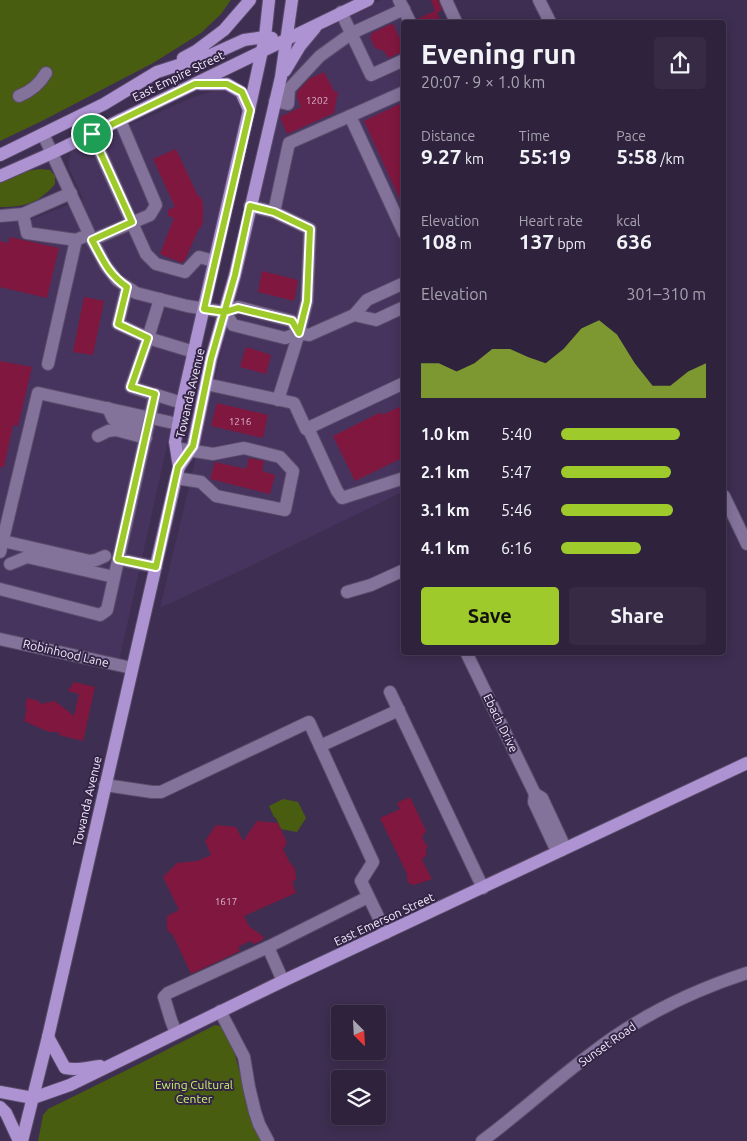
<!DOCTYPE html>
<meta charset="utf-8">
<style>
body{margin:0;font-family:Ubuntu,sans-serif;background:#362a44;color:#f1f3f6;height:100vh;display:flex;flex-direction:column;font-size:19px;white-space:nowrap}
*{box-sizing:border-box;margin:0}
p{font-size:16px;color:#a7a4b0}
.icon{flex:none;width:28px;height:28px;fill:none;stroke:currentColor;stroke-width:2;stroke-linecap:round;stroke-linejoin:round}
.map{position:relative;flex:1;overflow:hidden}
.details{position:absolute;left:401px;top:20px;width:325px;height:635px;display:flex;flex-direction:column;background:#2e223d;border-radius:5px;box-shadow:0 2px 12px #0003,0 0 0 1px #493f57}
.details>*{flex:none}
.needle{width:32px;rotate:156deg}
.buttons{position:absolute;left:331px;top:1005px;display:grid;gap:10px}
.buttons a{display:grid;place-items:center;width:55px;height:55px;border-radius:5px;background:#2e223d;box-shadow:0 2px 12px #0003,0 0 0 1px #493f57;font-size:25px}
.pin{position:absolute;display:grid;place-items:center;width:42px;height:42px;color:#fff;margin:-21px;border:2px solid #fff;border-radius:50%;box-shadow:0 1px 5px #0007}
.round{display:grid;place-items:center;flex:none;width:52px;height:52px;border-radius:5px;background:#362a44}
.summary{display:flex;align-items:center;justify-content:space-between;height:85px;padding:0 20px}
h1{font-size:28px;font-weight:600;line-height:38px}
.figures{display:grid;grid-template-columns:repeat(3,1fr);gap:8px;height:85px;padding:5px 20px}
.figures div{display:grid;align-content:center}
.figures b{font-size:21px;font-weight:600}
.figures small{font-size:14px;font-weight:400}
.figures p{font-size:14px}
.chart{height:140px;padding:10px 20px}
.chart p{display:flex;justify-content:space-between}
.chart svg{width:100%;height:90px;margin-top:5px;fill:#9fca2c;opacity:.7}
.button{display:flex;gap:10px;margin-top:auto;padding:10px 20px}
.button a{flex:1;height:58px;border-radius:5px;background:#9fca2c;color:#111;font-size:20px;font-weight:600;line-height:58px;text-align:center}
.button a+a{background:#362a44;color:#f1f3f6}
ul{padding:0 20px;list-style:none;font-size:16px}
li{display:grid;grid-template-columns:80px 60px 1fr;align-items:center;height:38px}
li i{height:12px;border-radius:6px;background:#9fca2c}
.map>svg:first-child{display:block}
.built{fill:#47345e}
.green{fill:#485d0f}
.building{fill:#80173e}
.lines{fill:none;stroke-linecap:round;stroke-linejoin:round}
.minor-casing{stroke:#5a4c6a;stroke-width:14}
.major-casing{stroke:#5a4c6a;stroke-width:14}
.minor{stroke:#83729a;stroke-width:12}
.major{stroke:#ae93d2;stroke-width:12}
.route-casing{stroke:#fff;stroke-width:10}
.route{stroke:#9fca2c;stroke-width:6}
.labels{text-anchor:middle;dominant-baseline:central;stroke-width:4;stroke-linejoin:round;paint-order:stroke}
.number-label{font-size:10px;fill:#d6b5cd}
.street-label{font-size:12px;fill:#f2eafd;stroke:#342446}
.park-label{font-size:12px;fill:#caf46b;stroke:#342446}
</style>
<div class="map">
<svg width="747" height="1141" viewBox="0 0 747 1141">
<rect width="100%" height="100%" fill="#3e2e51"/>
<!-- built -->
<g class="built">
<path d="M 381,0 L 407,0 L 417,22 L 404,22 L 404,491 L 257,563 L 160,608 L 288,72 L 294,61 L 318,33 Z"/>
<path d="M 218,90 L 227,90 L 235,95 L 238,100 L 240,112 L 239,130 L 234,145 L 117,670 L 0,644 L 0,223 L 13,222 L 32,219 L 83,199 L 69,168 L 69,160 L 72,151 L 78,147 L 199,95 Z"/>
</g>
<!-- green -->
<g class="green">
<path d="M 0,0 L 231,0 L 221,14 L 201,33 L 153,63 L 42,121 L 0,141 Z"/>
<path d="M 40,169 L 50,170 L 55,176 L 55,184 C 39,203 25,207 0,207 L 0,183 L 27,171 Z"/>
<path d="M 283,799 L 298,802 L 306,818 L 297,832 L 281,829 L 276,818 L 274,817 L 269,806 Z"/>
<path d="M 215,1025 L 220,1026 L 223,1028 L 232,1044 L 250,1110 L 265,1141 L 38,1141 L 43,1115 L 48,1109 L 135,1066 Z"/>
</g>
<!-- building -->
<g class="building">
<path d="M 431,0 L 438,0 L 442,10 L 437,13 L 441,22 L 418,22 L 417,19 L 435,11 Z"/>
<path d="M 391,24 L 393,24 L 404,47 L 404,51 L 388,58 L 384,51 L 375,48 L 370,37 L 372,33 Z"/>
<path d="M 324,72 L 334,91 L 338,92 L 334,113 L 287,134 L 280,117 L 301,107 L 297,98 L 297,92 L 309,79 Z"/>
<path d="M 404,102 L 404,208 L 364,121 Z"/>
<path d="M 176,149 L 198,196 L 200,196 L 203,203 L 203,222 L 200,229 L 199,228 L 185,260 L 182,263 L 160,254 L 174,218 L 168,216 L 168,210 L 175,207 L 153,159 Z"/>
<path d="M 10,237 L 59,248 L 47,298 L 0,287 L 0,241 L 8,243 Z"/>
<path d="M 262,271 L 298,280 L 294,301 L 258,292 Z"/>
<path d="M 84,297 L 104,301 L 93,355 L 73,352 Z"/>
<path d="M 246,347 L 271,355 L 266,374 L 240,367 Z"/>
<path d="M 0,361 L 32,367 L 18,426 L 13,425 L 4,467 L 0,467 Z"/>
<path d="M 217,403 L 268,415 L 263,438 L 211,426 Z"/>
<path d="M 404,405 L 404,457 L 355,481 L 333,436 L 381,412 L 382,415 Z"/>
<path d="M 249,458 L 264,461 L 262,471 L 275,475 L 270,494 L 210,479 L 215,462 L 246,469 Z"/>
<path d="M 74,682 L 95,687 L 83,741 L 59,735 L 59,732 L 49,732 L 24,721 L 27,708 L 25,707 L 27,698 L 39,701 L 40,704 L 55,701 L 74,716 L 79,694 L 68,691 Z"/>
<path d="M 410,797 L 426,831 L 422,837 L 428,848 L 425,849 L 427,854 L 422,860 L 432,879 L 414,885 L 410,884 L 407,880 L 407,874 L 380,818 L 400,809 L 397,803 Z"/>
<path d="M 257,821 L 278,823 L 287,843 L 283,849 L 290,863 L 295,869 L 296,880 L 292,881 L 296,893 L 244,916 L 249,926 L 264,937 L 261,941 L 254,944 L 250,941 L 238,947 L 240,951 L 191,974 L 173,935 L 167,930 L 167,916 L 179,910 L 163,877 L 177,863 L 197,861 L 211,855 L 205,841 L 216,825 L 236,827 L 243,841 Z"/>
</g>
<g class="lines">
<defs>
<g id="minor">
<path d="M 399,0 L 410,22"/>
<path d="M 446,0 L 456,22"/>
<path d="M 539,0 L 550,22"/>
<path d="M 341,12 L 371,75 L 404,60"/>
<path d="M 404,92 L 350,116 L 404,233"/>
<path d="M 19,96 C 31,91 39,85 46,73"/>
<path d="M 275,101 L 288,104 L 289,89 L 320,56 L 352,33 L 404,9"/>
<path d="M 43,134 L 92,240 L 106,266 L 117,280 L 136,293 L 187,306 L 225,312"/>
<path d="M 92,134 L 146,254 L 156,264 L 185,272 L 199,257 L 214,261"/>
<path d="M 250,206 L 274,212 L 289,143 L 350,116"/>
<path d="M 274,212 L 310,229 L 307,301 L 299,333 L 278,400"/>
<path d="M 23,214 L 27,233 L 76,240 L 83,237"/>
<path d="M 0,216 L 23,214 L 71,193"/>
<path d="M 92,240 L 150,215 L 156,205 L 120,120"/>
<path d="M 127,287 L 118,324 L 148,338 L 160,299"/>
<path d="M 225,312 L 233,325 L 285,338 L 299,333 L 309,335 L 354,315 L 376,320 L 404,307"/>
<path d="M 225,312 L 238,307 L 292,321 L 299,333"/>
<path d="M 354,315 L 367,300 L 404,283"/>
<path d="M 48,364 L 76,240"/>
<path d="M 206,384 L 294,403 L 306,429 L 404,383"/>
<path d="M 182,403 L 131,387 L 148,338 L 194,352"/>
<path d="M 108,408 L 113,419 L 148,426"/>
<path d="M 308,428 L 337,491 L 342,498 L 404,478"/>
<path d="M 98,436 L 108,431 L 116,430 L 146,438"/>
<path d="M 176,478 L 201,482 L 216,496 L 285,510 L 293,471 L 280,457 L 244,448 L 213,454 L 181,449"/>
<path d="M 724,496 L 747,544"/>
<path d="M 3,541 L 90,561 L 96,560 L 105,556"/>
<path d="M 0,552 L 38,393 L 178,424"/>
<path d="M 118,559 L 156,567"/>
<path d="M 10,564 L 27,557 L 114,577"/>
<path d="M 0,589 L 100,615 L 107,610 L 155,394"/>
<path d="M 347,592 L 371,585 L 404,570"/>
<path d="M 0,639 L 132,668"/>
<path d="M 466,652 L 535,794"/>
<path d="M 390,692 L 483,888"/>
<path d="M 320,746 L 399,710"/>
<path d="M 105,785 L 152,792 L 161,792 L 309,722 L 373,862 L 361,881 L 386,933"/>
<path d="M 560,847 L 562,841 L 542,798 L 535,794 L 534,802 L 554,845 L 560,847 L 562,850"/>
<path d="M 268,947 L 283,981"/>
<path d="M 220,1011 L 244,1057 L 249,1087 L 255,1112 L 259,1124 L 268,1141"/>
<path d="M 176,1033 L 171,1020 L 164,997 L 168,993 L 268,947 L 368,897"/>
<path d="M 482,1141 C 520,1113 554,1081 592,1053 C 638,1017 692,991 747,973"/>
</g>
<g id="major">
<path d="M 183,58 L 196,51 L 224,30 L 250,0"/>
<path d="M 285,71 L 300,46 L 315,28"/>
<path d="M 200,84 L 227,84 L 241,92 L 249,110"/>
<path d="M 0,155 L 104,104 L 157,72 L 213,54 L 244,40 L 265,37 L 272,38"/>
<path d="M 0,176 L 52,153 L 368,0"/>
<path d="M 179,467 L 193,446 L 211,359 L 235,275 L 281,77 L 292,0"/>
<path d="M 48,1037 L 65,1068 C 76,1071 89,1067 100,1066"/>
<path d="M 0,1092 L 33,1098 L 70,1085 L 283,981 L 747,763"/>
<path d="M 0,1107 L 6,1113 L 19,1141"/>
<path d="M 22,1141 L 48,1037 L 176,478 L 179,467 L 175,442 L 182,403 L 249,110 L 265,37 L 269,0"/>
</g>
</defs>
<!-- minor casing -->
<use href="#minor" class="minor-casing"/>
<!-- major casing -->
<use href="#major" class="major-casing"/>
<!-- minor -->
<use href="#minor" class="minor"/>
<!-- major -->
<use href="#major" class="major"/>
</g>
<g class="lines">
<defs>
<path id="route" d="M 92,134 L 132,222 L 92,240 C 103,260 108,274 127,287 L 118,324 L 148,338 L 131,387 L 155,394 L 118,559 L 156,567 L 178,467 L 193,446 L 211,359 L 235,275 L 250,206 L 274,212 L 310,229 L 307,301 L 299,333 L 292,321 L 238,308 L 225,312 L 204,309 L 250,110 L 242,92 L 227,84 L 195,84 L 92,134"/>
</defs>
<!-- route casing -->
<use href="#route" class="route-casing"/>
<!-- route -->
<use href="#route" class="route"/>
</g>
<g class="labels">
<!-- number labels -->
<g class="number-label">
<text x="317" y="100">1202</text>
<text x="240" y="421">1216</text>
<text x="226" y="901">1617</text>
</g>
<!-- street labels -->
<g class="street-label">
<text transform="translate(178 76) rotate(-26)">East Empire Street</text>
<text transform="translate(190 393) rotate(-77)">Towanda Avenue</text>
<text transform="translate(66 653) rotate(13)">Robinhood Lane</text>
<text transform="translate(501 723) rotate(64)">Ebach Drive</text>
<text transform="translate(87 801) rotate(-77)">Towanda Avenue</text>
<text transform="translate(384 919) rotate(-25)">East Emerson Street</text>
<text transform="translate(607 1044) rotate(-35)">Sunset Road</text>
</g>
<!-- park labels -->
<g class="park-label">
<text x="194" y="1084">Ewing Cultural<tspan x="194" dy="14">Center</tspan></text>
</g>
</g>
</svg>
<div class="buttons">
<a><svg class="needle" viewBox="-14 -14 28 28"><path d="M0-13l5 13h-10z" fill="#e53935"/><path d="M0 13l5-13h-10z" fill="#a7a4b0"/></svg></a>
<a><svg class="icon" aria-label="layers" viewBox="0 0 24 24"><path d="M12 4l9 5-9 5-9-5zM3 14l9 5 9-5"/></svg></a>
</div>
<div class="pin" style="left:92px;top:134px;background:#1e9e55"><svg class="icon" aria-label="arrive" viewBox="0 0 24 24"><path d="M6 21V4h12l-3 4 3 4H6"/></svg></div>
<section class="details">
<div class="summary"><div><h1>Evening run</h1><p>20:07 · 9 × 1.0 km</p></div><a class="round"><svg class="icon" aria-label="share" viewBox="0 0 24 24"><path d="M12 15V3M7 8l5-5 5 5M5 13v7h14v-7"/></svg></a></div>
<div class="figures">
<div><p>Distance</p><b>9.27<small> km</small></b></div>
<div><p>Time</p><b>55:19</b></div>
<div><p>Pace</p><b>5:58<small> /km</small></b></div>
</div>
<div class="figures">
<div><p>Elevation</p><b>108<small> m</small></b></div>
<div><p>Heart rate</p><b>137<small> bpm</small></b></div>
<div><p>kcal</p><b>636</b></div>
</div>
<div class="chart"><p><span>Elevation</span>301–310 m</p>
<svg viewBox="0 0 160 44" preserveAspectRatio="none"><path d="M0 44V27L10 27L20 31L30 27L40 20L50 20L60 24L70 27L80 20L90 10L100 6L110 13L120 27L130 38L140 38L150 31L160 27V44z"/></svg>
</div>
<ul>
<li><b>1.0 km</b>5:40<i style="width:82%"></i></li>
<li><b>2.1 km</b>5:47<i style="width:76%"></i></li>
<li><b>3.1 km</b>5:46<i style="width:77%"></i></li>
<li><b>4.1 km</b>6:16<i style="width:55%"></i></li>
</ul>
<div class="button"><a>Save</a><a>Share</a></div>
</section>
</div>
